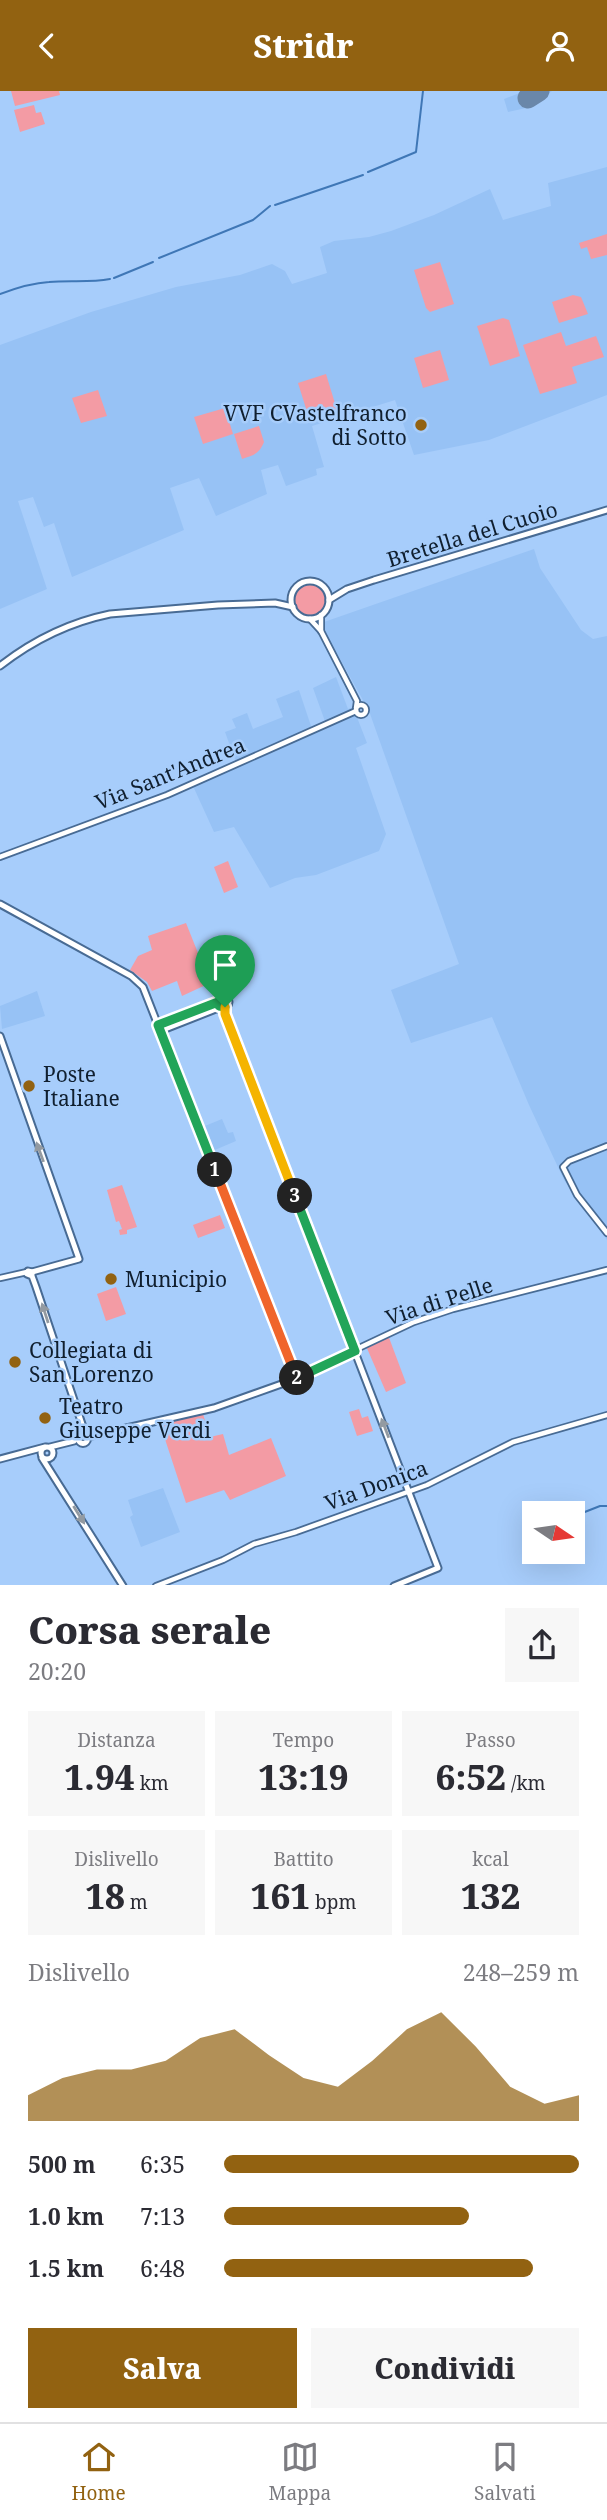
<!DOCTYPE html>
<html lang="it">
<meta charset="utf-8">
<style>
body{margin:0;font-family:"Noto Serif",serif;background:#f7f7f7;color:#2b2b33;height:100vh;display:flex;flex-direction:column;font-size:26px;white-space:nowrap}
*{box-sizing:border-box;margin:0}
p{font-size:23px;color:#7c7c81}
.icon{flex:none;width:38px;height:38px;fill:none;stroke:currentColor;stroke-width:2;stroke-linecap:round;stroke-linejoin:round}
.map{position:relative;height:1494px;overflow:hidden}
.drawer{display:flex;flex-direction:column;background:#fff;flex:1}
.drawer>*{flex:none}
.needle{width:46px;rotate:103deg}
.tools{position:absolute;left:522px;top:1410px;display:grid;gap:14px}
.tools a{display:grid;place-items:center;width:63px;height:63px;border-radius:0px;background:#fff;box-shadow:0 7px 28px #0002;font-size:35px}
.pin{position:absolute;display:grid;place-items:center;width:60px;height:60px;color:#fff;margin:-72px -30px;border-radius:50% 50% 50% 0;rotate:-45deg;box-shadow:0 0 7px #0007}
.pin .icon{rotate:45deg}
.km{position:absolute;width:35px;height:35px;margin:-18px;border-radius:50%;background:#222;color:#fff;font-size:19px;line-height:35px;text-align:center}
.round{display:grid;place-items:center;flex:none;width:74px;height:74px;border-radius:0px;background:#f7f7f7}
.headline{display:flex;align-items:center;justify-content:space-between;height:119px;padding:0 28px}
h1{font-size:38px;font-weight:800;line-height:52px}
.metrics{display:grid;grid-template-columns:repeat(3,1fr);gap:10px;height:119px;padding:7px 28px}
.metrics div{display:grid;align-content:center;border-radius:0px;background:#f7f7f7;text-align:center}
.metrics b{font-size:35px;font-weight:800}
.metrics small{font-size:19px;font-weight:400}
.metrics p{font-size:19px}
.chart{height:196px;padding:14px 28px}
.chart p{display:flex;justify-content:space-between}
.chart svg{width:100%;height:126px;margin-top:7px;fill:#926211;opacity:.7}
.primary-button{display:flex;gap:14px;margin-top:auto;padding:14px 28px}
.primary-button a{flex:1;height:80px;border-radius:0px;background:#926211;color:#fff;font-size:28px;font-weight:800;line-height:80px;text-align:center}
.primary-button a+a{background:#f7f7f7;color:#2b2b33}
ul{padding:0 28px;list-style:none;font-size:23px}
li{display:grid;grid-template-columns:112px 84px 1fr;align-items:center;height:52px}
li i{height:18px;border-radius:9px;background:#926211}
header{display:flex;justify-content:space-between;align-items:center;height:91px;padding:0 28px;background:#926211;color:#fff;font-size:32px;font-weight:800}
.dock{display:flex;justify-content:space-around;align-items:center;height:98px;border-top:2px solid #e1e1e2;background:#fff;font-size:19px;color:#7c7c81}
.dock a{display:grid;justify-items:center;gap:4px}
.dock .current{color:#926211}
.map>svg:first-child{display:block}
.built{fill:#97c2f5}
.green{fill:#f39ba4}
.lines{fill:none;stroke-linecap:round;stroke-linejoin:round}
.stream{stroke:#3f77b6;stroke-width:2}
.runway{stroke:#6a87a9;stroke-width:21}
.tertiary-casing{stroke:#486b94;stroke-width:8}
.secondary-casing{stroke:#486b94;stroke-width:9}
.tertiary{stroke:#fff;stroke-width:4.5}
.secondary{stroke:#fff;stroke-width:5}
.oneway{fill:#939aa1}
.split-1-casing{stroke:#fff;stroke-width:14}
.split-2-casing{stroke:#fff;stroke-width:14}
.split-3-casing{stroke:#fff;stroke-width:14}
.split-4-casing{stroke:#fff;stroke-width:14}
.split-1{stroke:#22a559;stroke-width:9}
.split-2{stroke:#f0652b;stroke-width:9}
.split-3{stroke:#22a559;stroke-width:9}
.split-4{stroke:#f5b400;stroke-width:9}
.poi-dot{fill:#926211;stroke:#a7cdfb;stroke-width:2.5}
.labels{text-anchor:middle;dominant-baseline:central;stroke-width:5;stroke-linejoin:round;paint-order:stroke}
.poi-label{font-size:21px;fill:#101f2f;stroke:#a7cdfb;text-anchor:start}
.street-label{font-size:21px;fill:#101f2f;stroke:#a7cdfb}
</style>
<header><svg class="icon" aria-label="back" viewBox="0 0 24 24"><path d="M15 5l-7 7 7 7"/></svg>Stridr<svg class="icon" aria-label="person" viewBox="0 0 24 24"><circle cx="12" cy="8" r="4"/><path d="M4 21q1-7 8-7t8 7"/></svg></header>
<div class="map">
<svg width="607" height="1495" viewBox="0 0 607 1495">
<rect width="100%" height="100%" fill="#a7cdfb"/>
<!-- built -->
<g class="built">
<path d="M 525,0 L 552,0 L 526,17 L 508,21 L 504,8 Z"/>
<path d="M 607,76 L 607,304 L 489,349 L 414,364 L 395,309 L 312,335 L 324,376 L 316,378 L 317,384 L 286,395 L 278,374 L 261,379 L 267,403 L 216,425 L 199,387 L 170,397 L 184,439 L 72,486 L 54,432 L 44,436 L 33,406 L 18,410 L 47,498 L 0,518 L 0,254 L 91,221 L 176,196 L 240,184 L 272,173 L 285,180 L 292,193 L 327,182 L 320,156 L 334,150 L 369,146 L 391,140 L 434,124 L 490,98 L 503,129 L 551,115 L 548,92 Z"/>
<path d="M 534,458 L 540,477 L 581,539 L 593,548 L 607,545 L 607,1149 L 564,1089 L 529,1014 L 492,926 L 411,952 L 391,899 L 459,873 L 369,620 L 324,539 L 324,531 Z"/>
<path d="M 336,586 L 348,618 L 353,616 L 367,652 L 356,657 L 386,743 L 379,760 L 316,784 L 295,787 L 270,797 L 234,736 L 214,741 L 193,695 L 237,674 L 225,641 L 236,637 L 232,628 L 247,622 L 253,638 L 283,626 L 276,608 L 299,599 L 312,638 L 326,633 L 313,597 Z"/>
<path d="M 37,900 L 45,925 L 2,938 L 0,915 Z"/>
<path d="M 222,1028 L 228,1042 L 233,1041 L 236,1050 L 210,1061 L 200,1037 Z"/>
<path d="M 163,1397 L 180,1441 L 141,1456 L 130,1426 L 133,1424 L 128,1409 Z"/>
</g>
<!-- green -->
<g class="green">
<path d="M 11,0 L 59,0 L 60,4 L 15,15 Z"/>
<path d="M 34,14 L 36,22 L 41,21 L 45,33 L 20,41 L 14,19 Z"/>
<path d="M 607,143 L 607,164 L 591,168 L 587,156 L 581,158 L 579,152 Z"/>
<path d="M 440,171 L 454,213 L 430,221 L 426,217 L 414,179 Z"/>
<path d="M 573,204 L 581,206 L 588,223 L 559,232 L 552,211 Z"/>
<path d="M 503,227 L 509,229 L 520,265 L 490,275 L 477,235 Z"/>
<path d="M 561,241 L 566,255 L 596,245 L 604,266 L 572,276 L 577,292 L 540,303 L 523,254 Z"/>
<path d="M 440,259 L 449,289 L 423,297 L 414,267 Z"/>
<path d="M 326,283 L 337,319 L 309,327 L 298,292 Z"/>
<path d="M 98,299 L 107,325 L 81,332 L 72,307 Z"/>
<path d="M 225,317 L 233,343 L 203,353 L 194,326 Z"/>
<path d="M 259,335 L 264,351 C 259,363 254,364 242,368 L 234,343 Z"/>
<circle cx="310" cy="509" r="16"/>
<path d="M 228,770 L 238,796 L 224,802 L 214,776 Z"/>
<path d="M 186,832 L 210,892 L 182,905 L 177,890 L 152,900 L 147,891 L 130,879 L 138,865 L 152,859 L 148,845 Z"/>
<path d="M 122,1094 L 137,1136 L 127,1139 L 127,1143 L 120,1144 L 119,1139 L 122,1138 L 119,1130 L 116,1131 L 107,1099 Z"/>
<path d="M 220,1124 L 225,1137 L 198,1147 L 193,1134 Z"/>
<path d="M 116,1196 L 126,1223 L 106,1230 L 97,1203 Z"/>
<path d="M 388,1244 L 406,1292 L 386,1301 L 366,1255 Z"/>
<path d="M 359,1318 L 362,1327 L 368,1325 L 373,1340 L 357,1345 L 349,1321 Z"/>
<path d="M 203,1323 L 210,1346 L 223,1343 L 229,1364 L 271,1347 L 286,1385 L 230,1409 L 224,1399 L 186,1412 L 160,1333 Z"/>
</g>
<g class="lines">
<!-- stream -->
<g class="stream">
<path d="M 368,81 L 416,61 L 423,0"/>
<path d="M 275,114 L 363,84"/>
<path d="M 159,167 L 253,129 L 270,115"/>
<path d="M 114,187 L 153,171"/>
<path d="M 0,203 C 16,197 31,192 49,191 C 70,189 89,192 110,188"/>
<path d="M 572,1426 L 600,1415 L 607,1415"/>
</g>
<!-- runway -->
<path class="runway" d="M 528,7 L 539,0"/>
<defs>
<g id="tertiary">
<path d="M 310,528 L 321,540 L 357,610 L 356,617"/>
<path d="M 321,540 L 321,524"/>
<circle cx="361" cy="619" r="5"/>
<path d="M 0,766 L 167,704 L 356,620"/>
<path d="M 607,1055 L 569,1070 L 563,1076 L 577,1104 L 607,1142"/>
<path d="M 0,1187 L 27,1181"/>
<path d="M 291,1289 L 414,1231 L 453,1218 L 607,1179"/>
<path d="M 156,1495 L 223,1469 L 254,1453 L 296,1441 L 427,1394 L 513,1351 L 607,1324"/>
</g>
<g id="secondary">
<circle cx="310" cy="509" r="19"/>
<path d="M 329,509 L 347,498 L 374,489 L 607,419"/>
<path d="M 0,575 C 32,550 71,531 110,523 L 218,514 L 275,512 L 293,516"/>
<path d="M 0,813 L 131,885 L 143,896 L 295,1283 L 292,1289"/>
<circle cx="223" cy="911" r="6"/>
<path d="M 225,916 L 225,923 L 438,1477 L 394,1495"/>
<path d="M 158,934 L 218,911"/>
<path d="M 160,940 L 221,916"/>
<path d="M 0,945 L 79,1168 L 32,1181"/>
<path d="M 32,1185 L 32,1181 L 28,1180 L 27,1183 L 32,1185 L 36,1196 L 86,1345"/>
<circle cx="83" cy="1348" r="4.5"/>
<path d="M 87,1346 L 214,1317 L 290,1290"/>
<circle cx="47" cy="1362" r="6"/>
<path d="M 50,1356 L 74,1350 L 79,1345"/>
<path d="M 42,1367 L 123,1495"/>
<path d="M 0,1368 L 45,1356"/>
</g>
</defs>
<!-- tertiary casing -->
<use href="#tertiary" class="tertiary-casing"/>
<!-- secondary casing -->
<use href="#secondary" class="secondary-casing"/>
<!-- tertiary -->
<use href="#tertiary" class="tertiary"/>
<!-- secondary -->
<use href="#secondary" class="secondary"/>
</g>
<!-- one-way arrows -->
<defs><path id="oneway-solid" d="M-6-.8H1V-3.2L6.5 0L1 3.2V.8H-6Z" transform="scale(1.75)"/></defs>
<g class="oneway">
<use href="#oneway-solid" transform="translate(40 1061) rotate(-110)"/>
<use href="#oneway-solid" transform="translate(45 1222) rotate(-108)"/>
<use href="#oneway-solid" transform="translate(385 1337) rotate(-111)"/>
<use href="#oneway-solid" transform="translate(79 1424) rotate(58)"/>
</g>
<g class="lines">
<defs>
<path id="split-1" d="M 215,1079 L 158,934 L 218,911 L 219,915 L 225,916"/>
<path id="split-2" d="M 215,1079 L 295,1283 L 292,1289 L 297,1287"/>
<path id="split-3" d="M 295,1105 L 355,1260 L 297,1287"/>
<path id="split-4" d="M 225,916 L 225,923 L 295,1105"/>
</defs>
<!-- split-1 casing -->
<use href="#split-1" class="split-1-casing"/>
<!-- split-2 casing -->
<use href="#split-2" class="split-2-casing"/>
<!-- split-3 casing -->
<use href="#split-3" class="split-3-casing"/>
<!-- split-4 casing -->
<use href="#split-4" class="split-4-casing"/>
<!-- split-1 -->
<use href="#split-1" class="split-1"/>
<!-- split-2 -->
<use href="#split-2" class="split-2"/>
<!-- split-3 -->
<use href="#split-3" class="split-3"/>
<!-- split-4 -->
<use href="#split-4" class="split-4"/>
</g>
<!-- markers -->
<g class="poi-dot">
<circle cx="421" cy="334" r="7"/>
<circle cx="29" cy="995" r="7"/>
<circle cx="111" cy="1188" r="7"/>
<circle cx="15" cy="1271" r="7"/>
<circle cx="45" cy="1327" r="7"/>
</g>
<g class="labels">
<!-- poi labels -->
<g class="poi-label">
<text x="407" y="322" text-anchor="end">VVF CVastelfranco<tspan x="407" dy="24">di Sotto</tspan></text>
<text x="43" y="983">Poste<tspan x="43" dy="24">Italiane</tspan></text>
<text x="125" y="1188">Municipio</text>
<text x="29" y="1259">Collegiata di<tspan x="29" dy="24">San Lorenzo</tspan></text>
<text x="59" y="1315">Teatro<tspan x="59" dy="24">Giuseppe Verdi</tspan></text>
</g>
<!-- street labels -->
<g class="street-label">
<text transform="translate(472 443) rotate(-17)">Bretella del Cuoio</text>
<text transform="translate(170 682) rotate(-22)">Via Sant'Andrea</text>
<text transform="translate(439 1210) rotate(-18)">Via di Pelle</text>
<text transform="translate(376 1394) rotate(-20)">Via Donica</text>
</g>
</g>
</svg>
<div class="tools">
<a><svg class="needle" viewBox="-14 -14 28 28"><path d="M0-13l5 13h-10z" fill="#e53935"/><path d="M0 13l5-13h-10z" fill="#7c7c81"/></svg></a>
</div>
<div class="pin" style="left:225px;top:916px;background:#1e9e55"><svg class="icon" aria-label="arrive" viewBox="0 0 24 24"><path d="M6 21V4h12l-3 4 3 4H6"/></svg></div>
<b class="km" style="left:215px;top:1079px">1</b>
<b class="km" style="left:297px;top:1287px">2</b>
<b class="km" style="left:295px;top:1105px">3</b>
</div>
<section class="drawer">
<div class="headline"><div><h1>Corsa serale</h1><p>20:20</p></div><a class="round"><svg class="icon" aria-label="share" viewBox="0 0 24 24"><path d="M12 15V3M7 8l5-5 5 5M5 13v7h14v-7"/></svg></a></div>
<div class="metrics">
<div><p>Distanza</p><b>1.94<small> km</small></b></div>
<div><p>Tempo</p><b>13:19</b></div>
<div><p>Passo</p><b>6:52<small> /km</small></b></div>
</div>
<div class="metrics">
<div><p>Dislivello</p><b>18<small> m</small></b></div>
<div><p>Battito</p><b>161<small> bpm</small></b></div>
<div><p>kcal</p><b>132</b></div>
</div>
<div class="chart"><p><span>Dislivello</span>248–259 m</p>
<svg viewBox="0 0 160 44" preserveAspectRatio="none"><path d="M0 44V35L10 29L20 26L30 26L40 23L50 15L60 12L70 21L80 29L90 32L100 23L110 12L120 6L130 18L140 32L150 38L160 35V44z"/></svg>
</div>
<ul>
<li><b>500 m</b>6:35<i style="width:100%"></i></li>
<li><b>1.0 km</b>7:13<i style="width:69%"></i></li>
<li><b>1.5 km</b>6:48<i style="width:87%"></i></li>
</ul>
<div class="primary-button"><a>Salva</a><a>Condividi</a></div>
</section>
<nav class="dock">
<a class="current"><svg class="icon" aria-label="home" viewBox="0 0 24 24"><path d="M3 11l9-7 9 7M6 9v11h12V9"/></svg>Home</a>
<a><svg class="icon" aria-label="map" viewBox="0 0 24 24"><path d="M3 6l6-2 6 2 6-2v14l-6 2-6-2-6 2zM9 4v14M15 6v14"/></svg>Mappa</a>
<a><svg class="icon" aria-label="saved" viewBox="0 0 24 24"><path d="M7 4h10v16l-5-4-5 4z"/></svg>Salvati</a>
</nav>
